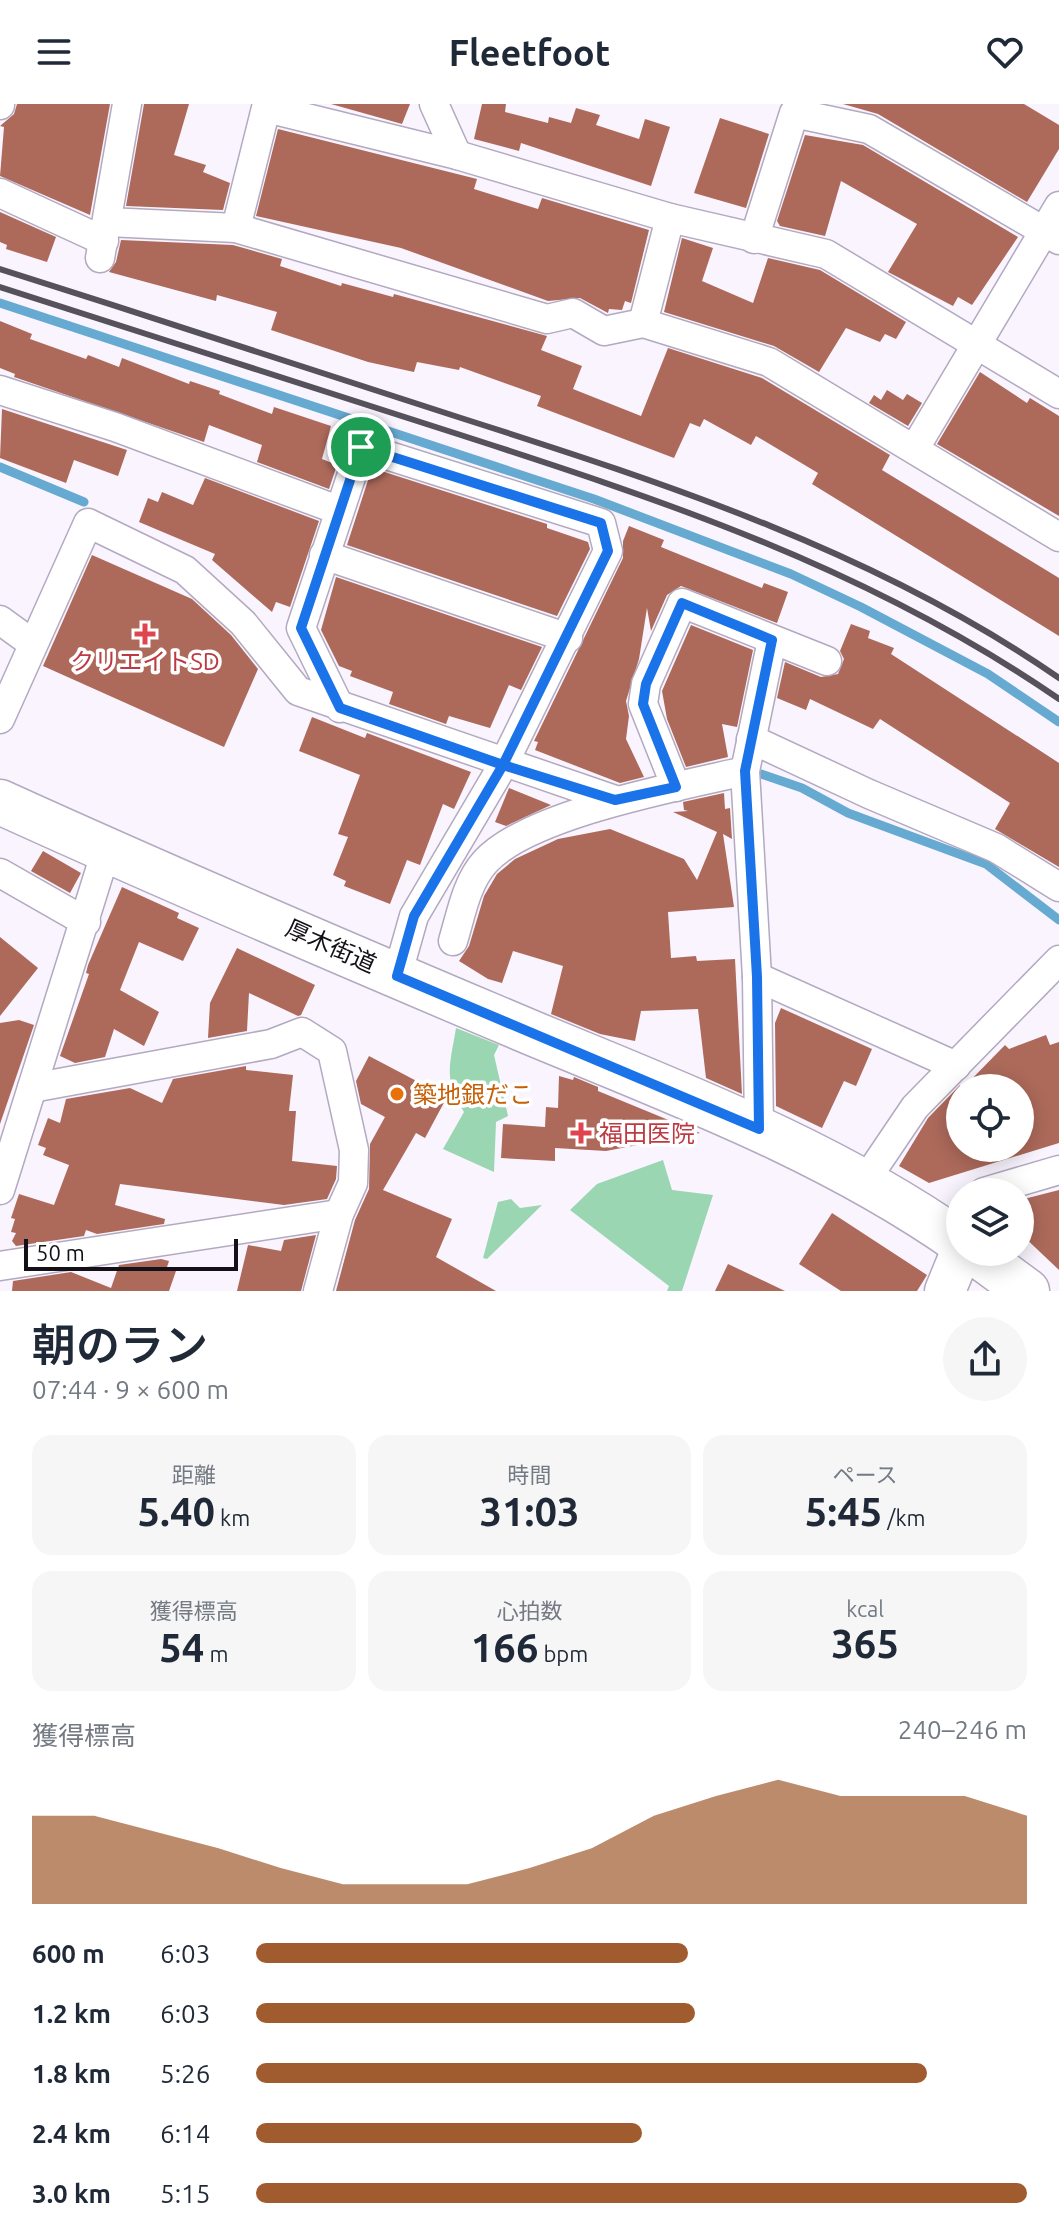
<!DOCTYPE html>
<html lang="ja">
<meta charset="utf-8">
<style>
body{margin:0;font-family:Ubuntu,"Noto Sans JP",sans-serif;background:#f6f6f7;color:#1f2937;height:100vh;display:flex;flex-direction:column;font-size:30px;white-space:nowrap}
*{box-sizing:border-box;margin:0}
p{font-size:26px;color:#747a83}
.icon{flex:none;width:44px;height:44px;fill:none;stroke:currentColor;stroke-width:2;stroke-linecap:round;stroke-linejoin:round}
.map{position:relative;height:1187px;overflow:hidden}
.drawer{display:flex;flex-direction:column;background:#fff;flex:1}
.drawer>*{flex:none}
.buttons{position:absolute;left:946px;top:970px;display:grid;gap:16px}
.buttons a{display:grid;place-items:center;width:88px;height:88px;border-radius:50%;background:#fff;box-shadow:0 4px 20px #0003;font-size:40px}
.scale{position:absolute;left:24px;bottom:20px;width:214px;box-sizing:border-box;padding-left:8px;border:4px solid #141018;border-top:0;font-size:22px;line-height:28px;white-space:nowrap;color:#141018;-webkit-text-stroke:6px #fff;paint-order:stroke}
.pin{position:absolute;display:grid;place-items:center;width:68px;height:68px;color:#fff;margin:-34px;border:4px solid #fff;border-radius:50%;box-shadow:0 2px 8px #0007}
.round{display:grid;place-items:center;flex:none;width:84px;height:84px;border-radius:42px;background:#f6f6f7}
.head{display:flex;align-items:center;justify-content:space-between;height:136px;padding:0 32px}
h1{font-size:44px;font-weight:600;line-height:60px}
.stats{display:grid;grid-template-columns:repeat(3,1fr);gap:12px;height:136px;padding:8px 32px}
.stats div{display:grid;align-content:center;border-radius:20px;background:#f6f6f7;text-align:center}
.stats b{font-size:40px;font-weight:600}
.stats small{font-size:22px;font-weight:400}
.stats p{font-size:22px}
.chart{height:224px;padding:16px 32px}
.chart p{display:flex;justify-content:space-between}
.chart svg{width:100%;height:144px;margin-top:8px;fill:#a05b2e;opacity:.7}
ul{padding:0 32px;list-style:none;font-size:26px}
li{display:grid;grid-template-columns:128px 96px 1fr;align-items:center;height:60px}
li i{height:20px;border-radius:10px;background:#a05b2e}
header{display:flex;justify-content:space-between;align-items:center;height:104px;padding:0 32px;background:#fff;font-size:36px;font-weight:600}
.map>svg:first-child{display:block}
.green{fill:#99d6b1}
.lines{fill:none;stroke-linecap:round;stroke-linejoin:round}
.stream{stroke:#66aad1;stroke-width:9}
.building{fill:#ad6a5b}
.street-casing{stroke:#b3a9c0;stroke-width:31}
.secondary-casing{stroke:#b3a9c0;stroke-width:43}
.primary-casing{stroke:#b3a9c0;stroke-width:47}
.street{stroke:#fff;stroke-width:28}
.secondary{stroke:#fff;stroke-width:40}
.primary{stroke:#fff;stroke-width:44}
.rail{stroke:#56525b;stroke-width:6}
.route-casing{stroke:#fff;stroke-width:16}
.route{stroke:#1a73e8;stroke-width:10}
.health-dot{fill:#e0444e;stroke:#fff;stroke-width:3}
.food-dot{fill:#e8710a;stroke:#fff;stroke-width:3}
.labels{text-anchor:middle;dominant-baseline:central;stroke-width:7;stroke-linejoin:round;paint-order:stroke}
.health-label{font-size:24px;fill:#be3a42;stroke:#fff}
.street-label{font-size:24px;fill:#141018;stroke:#fff}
.food-label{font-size:24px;fill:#c56008;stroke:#fff;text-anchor:start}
</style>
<header><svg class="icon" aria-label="menu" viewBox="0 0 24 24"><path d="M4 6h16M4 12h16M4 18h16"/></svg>Fleetfoot<svg class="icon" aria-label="heart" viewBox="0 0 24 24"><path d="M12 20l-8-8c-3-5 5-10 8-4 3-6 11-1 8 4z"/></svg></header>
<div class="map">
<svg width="1059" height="1187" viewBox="0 0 1059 1187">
<rect width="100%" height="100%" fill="#f9f4fe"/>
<!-- green -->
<g class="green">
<path d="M 456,924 L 499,941 L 494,951 L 508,1012 L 496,1018 L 494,1068 L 443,1045 L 464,1008 C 443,975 450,961 456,924 Z"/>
<path d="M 663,1056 L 672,1086 L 713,1091 L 682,1187 L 667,1187 L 669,1182 L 570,1106 L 597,1080 Z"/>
<path d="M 511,1095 L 520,1104 L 542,1101 L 487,1155 L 483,1154 L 498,1098 Z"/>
</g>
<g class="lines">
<!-- stream -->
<g class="stream">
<path d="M 0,199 L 594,395 L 791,470 L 861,503 L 988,570 L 1059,618"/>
<path d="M 0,363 L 84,398"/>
<path d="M 761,670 L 802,684 L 848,709 L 986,760 L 1059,816"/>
</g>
</g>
<!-- building -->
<g class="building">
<path d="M 17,0 L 110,0 L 90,111 L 0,72 L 4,23 L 0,22 L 14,10 Z"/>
<path d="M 144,0 L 189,0 L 174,51 L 206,61 L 203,68 L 230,79 L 223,106 L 126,102 Z"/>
<path d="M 331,0 L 410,0 L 402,20 Z"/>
<path d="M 482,0 L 506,0 L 505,8 L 548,19 L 549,13 L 571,19 L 576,4 L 600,11 L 596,21 L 639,35 L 645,15 L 670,23 L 651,82 L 521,39 L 519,47 L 474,35 Z"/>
<path d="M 843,0 L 1024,0 L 1059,21 L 1059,45 L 1027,98 L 878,10 Z"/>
<path d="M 720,14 L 769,30 L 746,104 L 694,89 Z"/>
<path d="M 278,25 L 477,75 L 474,85 L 538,105 L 542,94 L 649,126 L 631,199 L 625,197 L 622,206 L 609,205 L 608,209 L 580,194 L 548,197 L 401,144 L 256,112 Z"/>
<path d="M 805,31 L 863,41 L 1018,133 L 972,201 L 958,193 L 953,202 L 888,168 L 917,120 L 841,77 L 825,132 L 780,122 L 777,117 Z"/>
<path d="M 0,108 L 56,133 L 47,158 L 6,145 L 7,141 L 0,138 Z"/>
<path d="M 682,134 L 713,144 L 702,177 L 753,199 L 768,154 L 820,166 L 906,218 L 896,235 L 885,230 L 880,238 L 846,224 L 819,268 L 774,242 L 664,208 Z"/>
<path d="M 121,136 L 233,141 L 282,155 L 280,162 L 341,182 L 342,179 L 393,193 L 394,190 L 547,232 L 541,246 L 582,262 L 573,285 L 641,312 L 668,244 L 762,274 L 890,351 L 882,366 L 1059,474 L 1059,532 L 812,380 L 818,369 L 756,332 L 751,341 L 704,315 L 700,323 L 690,319 L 674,354 L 537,302 L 541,292 L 460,263 L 459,266 L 417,258 L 414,268 L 368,258 L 271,226 L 277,208 L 217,191 L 216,197 L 109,168 L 116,158 Z"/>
<path d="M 0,217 L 32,230 L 30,235 L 86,255 L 88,251 L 119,263 L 122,254 L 189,280 L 190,277 L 220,287 L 219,290 L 272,310 L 274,303 L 331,322 L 322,355 L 337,361 L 329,385 L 257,358 L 262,341 L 209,321 L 204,338 L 14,273 L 15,270 L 0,264 Z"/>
<path d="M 980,268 L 1027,299 L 1030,294 L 1059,312 L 1059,412 L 937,340 Z"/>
<path d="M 887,286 L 903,296 L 907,290 L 922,299 L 908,322 L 869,299 L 874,291 L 881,296 Z"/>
<path d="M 2,305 L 127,346 L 118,372 L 74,356 L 66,379 L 0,354 Z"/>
<path d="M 372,364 L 547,420 L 547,424 L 588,438 L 590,445 L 557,512 L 347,441 Z"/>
<path d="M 205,374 L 319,417 L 290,503 L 276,498 L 272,508 L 212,456 L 215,450 L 139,418 L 148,394 L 158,398 L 162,388 L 193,401 Z"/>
<path d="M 629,422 L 664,436 L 661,443 L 762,484 L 764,479 L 788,488 L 777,519 L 681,482 L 667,491 L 651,527 L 647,504 L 639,555 L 626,597 L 629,612 L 626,635 L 644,673 L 620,679 L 535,646 L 538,638 L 534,637 L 623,454 L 623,437 Z"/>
<path d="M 92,451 L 192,495 L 231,531 L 258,565 L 224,643 L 43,562 Z"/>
<path d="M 336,473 L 542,543 L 521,586 L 509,581 L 490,624 L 449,612 L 446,620 L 389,600 L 393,588 L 350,572 L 352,567 L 339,562 L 321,526 Z"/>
<path d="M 851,520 L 870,527 L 868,534 L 894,544 L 891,550 L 1059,659 L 1059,763 L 995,725 L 1010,699 L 880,615 L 873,625 L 810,595 L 806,606 L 777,594 L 785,558 L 821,573 L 838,570 L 844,555 L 840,547 Z"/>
<path d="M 691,521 L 753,546 L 737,623 L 722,620 L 728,653 L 686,663 L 667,615 L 662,587 Z"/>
<path d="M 312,613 L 365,634 L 367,629 L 471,668 L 454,705 L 443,700 L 420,761 L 407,756 L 390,800 L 344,782 L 346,777 L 333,771 L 348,733 L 338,730 L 360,671 L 299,647 Z"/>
<path d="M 509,684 L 551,701 L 506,722 L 495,718 Z"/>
<path d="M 724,689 L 725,705 L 730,704 L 732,735 L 723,730 L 734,803 L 668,808 L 671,854 L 696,852 L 697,857 L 735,855 L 742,990 L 706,974 L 698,905 L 641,907 L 635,937 L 600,930 L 551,910 L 563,862 L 513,847 L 502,879 L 488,875 L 459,857 L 469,842 L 484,792 L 497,770 L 515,755 L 558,735 L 610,725 L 684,755 L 697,776 L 717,728 L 673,708 L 688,707 L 684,706 L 683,698 Z"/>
<path d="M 43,747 L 81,769 L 70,789 L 31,767 Z"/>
<path d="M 122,783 L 179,809 L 177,814 L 199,824 L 183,857 L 139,838 L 120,886 L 159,908 L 144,942 L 114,925 L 105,953 L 75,959 L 60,952 L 89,870 L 86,869 L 88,861 Z"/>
<path d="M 0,833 L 38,864 L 0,912 Z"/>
<path d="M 237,844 L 315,881 L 301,911 L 298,912 L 249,889 L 247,927 L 208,934 L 210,899 Z"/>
<path d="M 781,904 L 872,945 L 856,982 L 844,977 L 822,1024 L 776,1002 L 775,919 Z"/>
<path d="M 19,916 L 34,921 L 0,1020 L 0,919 Z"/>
<path d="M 1046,931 L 1050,941 L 1059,938 L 1059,1039 L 929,1079 L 899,1062 L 928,1014 L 960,981 L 960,1044 L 1020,1044 L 1020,984 L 963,984 L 1005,941 L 1009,945 Z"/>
<path d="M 369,952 L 447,993 L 425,1034 L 416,1029 L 383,1086 L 452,1115 L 436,1153 L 496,1187 L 336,1187 L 355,1116 L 369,1085 L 370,1040 L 385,1013 L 361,1000 L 356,977 Z"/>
<path d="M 246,962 L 246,966 L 293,971 L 289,1007 L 296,1007 L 292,1057 L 337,1062 L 336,1075 L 327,1095 L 284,1101 L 120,1080 L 115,1101 L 165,1115 L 164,1120 L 97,1130 L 86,1126 L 84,1132 L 16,1142 L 12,1137 L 16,1129 L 11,1128 L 15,1115 L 11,1114 L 19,1090 L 54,1101 L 69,1061 L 43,1051 L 46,1044 L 38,1041 L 48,1014 L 60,1019 L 66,995 L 130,984 L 162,999 L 173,975 Z"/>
<path d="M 559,972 L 573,976 L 574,973 L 598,983 L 598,987 L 700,1029 L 606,1047 L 555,1044 L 555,1057 L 501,1054 L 503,1020 L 545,1023 L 546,1003 L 558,1004 Z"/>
<path d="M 1059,1086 L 1059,1166 L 1020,1129 L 1020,1096 Z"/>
<path d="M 832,1109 L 927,1171 L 917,1187 L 841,1187 L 799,1160 Z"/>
<path d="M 316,1131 L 301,1187 L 237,1187 L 248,1141 L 281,1147 L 284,1136 Z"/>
<path d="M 161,1155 L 169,1157 L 167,1163 L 176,1167 L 169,1187 L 12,1187 L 13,1177 L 71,1168 L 111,1184 L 119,1161 Z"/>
<path d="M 728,1160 L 785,1187 L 715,1187 Z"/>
</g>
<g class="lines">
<defs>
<g id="street">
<path d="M 434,0 L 457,51"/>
<path d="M 0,1 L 0,0"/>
<path d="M 0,89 L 104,137"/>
<path d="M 107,118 L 236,124 L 547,215 L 573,209 L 604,227 L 643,219 L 769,258 L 1059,433"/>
<path d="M 236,124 L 266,4 L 457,51 L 670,114 L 826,150 L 1059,290"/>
<path d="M 754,135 L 794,9 L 869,25 L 1059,136"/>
<path d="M 100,154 L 127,0"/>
<path d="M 643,219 L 670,114"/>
<path d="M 0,286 L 115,323 L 338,406"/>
<path d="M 915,344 L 1059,102"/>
<path d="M 324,451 L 568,534"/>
<path d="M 0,516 L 33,540"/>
<path d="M 340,604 L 301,524 L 361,343 L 601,419 L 608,447 L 503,661 L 414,812 L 397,872"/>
<path d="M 0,615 L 88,419 L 185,466 L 243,519 L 298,587 L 615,696"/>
<path d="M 751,635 L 869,690 L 996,744 L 1059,783"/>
<path d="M 676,683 L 643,600 L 646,580 L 682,499 L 827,557"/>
<path d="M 0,769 L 86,818"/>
<path d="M 453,837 C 461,811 466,779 485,758 C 528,710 680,682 745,667"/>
<path d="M 757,873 L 956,962"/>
<path d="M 32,984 L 271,940 L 302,928 L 332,947 L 354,1046 L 353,1079 L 339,1110 L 318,1187"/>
<path d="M 759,1025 L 757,873 L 745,667 L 772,536"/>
<path d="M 865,1077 L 915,1003 L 1059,856"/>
<path d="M 0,1086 L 106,747"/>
<path d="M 984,1088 L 1059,1066"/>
<path d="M 0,1162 L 339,1110"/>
</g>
<path id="secondary" d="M 945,1187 L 961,1148"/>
<g id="primary">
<path d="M 0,698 C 176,778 354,854 532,929 C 679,990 829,1046 960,1138"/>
<path d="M 974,1148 L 1027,1187"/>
</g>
</defs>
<!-- street casing -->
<use href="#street" class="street-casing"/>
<!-- secondary casing -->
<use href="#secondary" class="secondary-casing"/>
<!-- primary casing -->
<use href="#primary" class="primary-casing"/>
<!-- street -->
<use href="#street" class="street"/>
<!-- secondary -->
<use href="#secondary" class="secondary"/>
<!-- primary -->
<use href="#primary" class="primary"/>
<!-- rail -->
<g class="rail">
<path d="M 0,165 C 154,214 308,264 461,314 C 668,380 879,449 1059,574"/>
<path d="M 0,183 C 147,230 295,278 442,325 C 660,395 869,464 1059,595"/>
</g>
</g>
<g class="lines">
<defs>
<path id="route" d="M 361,343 L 301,524 L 340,604 L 503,661 L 414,812 L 397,872 L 759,1025 L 757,873 L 745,667 L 772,536 L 682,499 L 646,580 L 643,600 L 676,683 L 615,696 L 503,661 L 608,447 L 601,419 L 361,343"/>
</defs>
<!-- route casing -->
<use href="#route" class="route-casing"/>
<!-- route -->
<use href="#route" class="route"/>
</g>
<!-- markers -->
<g class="health-dot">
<path d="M141 518h8v8h8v8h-8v8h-8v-8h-8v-8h8z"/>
<path d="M577 1017h8v8h8v8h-8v8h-8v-8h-8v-8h8z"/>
</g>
<circle class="food-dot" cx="397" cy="990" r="8"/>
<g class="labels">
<!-- health labels -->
<g class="health-label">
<text x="145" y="557">クリエイトSD</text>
<text x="599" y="1029" text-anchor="start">福田医院</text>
</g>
<!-- street labels -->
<g class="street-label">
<text transform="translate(331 842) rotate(24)">厚木街道</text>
</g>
<!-- food labels -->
<g class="food-label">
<text x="413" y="990">築地銀だこ</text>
</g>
</g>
</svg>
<div class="buttons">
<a><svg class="icon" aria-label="locate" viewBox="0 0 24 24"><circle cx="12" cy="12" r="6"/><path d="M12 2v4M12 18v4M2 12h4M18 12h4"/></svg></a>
<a><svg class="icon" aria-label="layers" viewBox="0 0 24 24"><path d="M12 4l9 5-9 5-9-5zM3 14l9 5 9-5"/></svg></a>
</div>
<div class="scale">50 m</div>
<div class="pin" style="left:361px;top:343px;background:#1e9e55"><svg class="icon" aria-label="arrive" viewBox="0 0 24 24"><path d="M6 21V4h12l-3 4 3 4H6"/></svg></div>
</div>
<section class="drawer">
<div class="head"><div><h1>朝のラン</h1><p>07:44 · 9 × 600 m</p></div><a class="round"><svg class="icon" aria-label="share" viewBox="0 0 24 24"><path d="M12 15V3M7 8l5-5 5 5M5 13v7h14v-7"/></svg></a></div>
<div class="stats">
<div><p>距離</p><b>5.40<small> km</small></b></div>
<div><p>時間</p><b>31:03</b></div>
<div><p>ペース</p><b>5:45<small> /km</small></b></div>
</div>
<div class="stats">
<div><p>獲得標高</p><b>54<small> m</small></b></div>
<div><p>心拍数</p><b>166<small> bpm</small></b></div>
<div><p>kcal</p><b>365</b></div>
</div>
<div class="chart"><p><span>獲得標高</span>240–246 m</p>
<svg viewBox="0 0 160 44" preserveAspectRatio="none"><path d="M0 44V17L10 17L20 22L30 27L40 33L50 38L60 38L70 38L80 33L90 27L100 17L110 11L120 6L130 11L140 11L150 11L160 17V44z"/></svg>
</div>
<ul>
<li><b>600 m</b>6:03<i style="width:56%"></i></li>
<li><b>1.2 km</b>6:03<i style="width:57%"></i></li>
<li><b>1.8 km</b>5:26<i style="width:87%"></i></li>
<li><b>2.4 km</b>6:14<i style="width:50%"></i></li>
<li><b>3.0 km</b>5:15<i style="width:100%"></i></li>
</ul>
</section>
